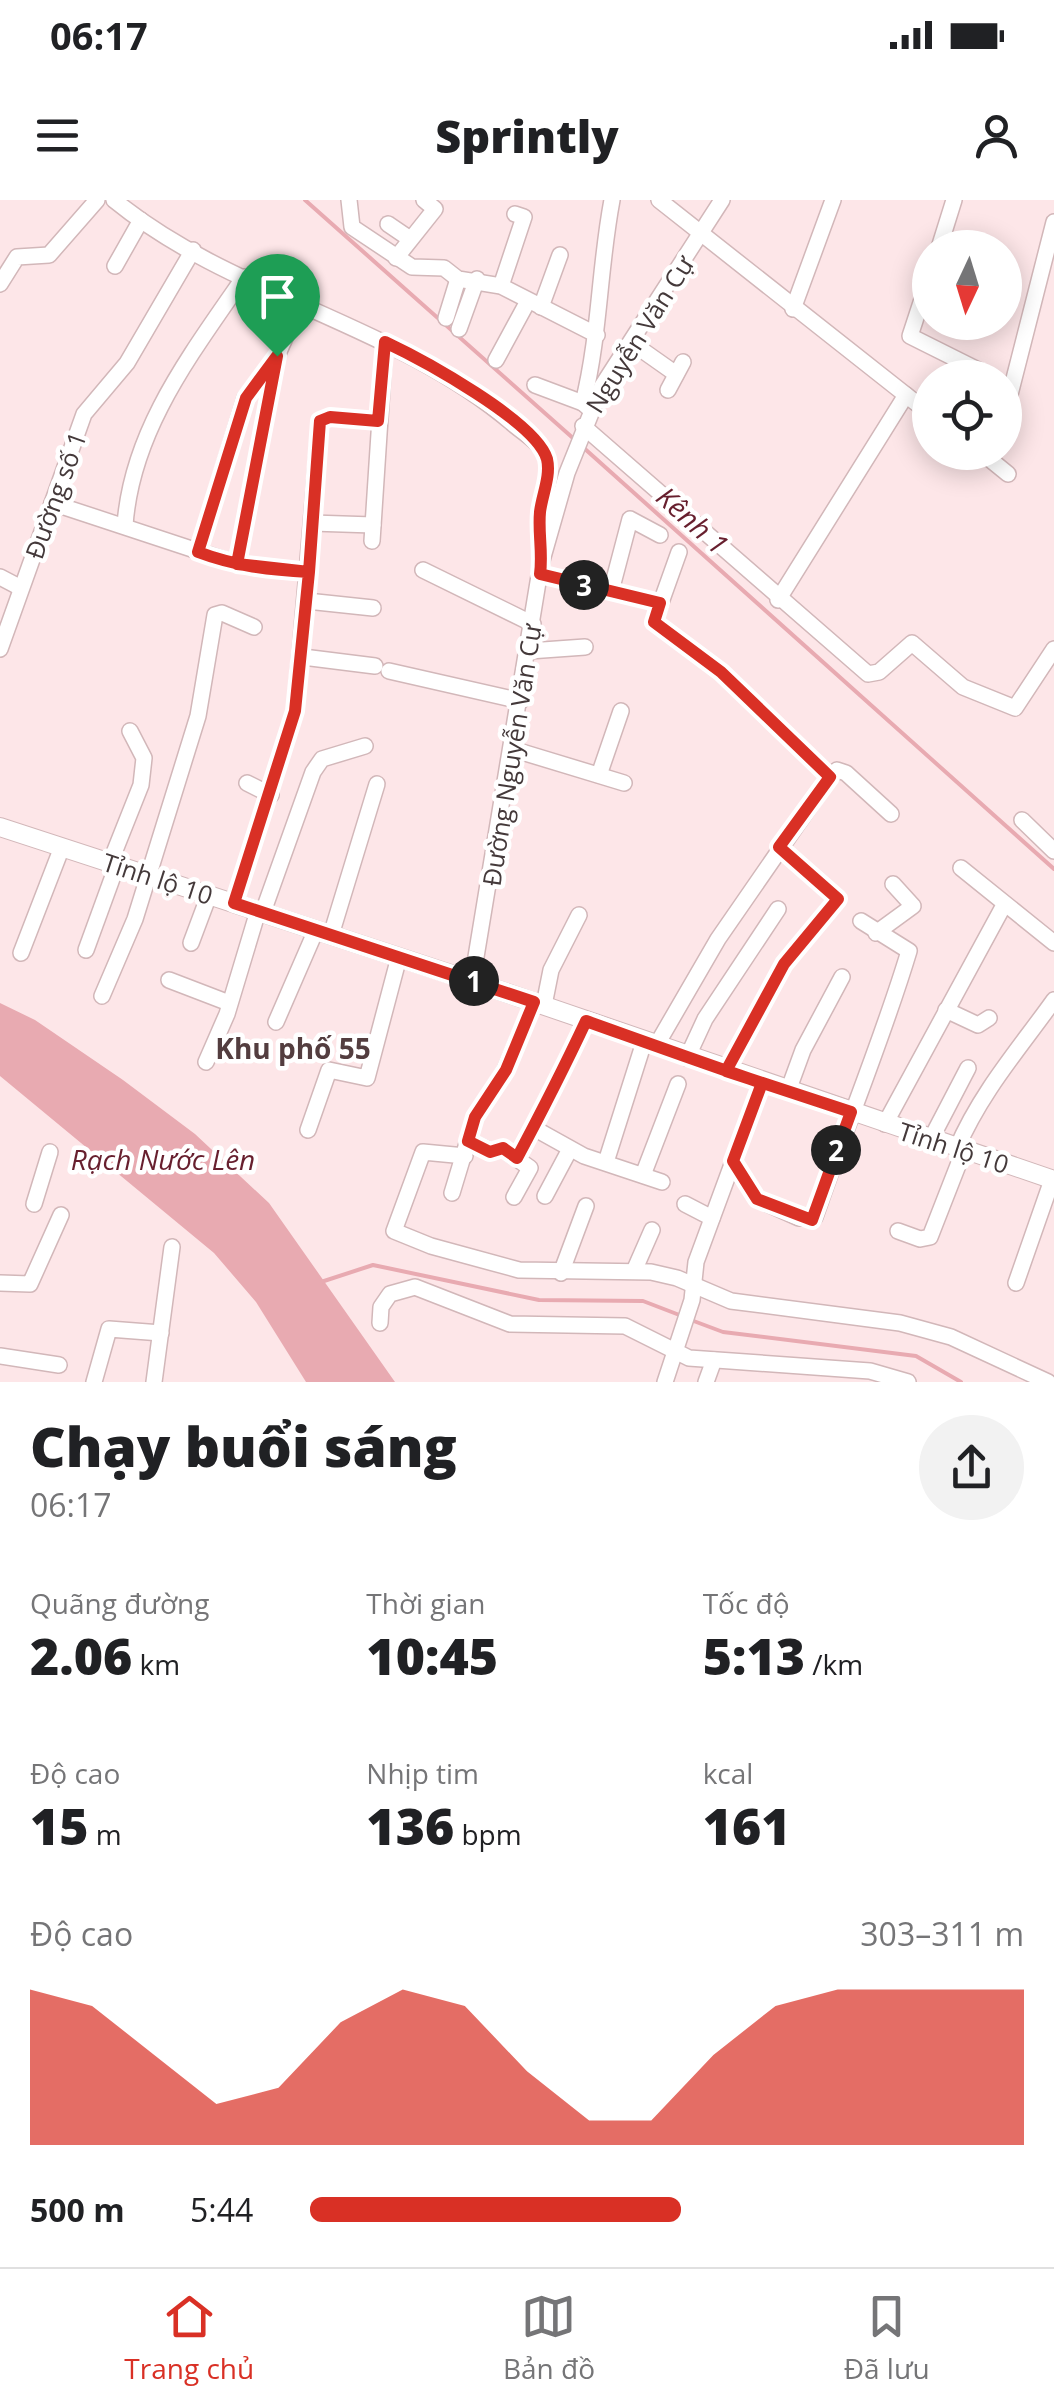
<!DOCTYPE html>
<html lang="vi">
<meta charset="utf-8">
<style>
body{margin:0;font-family:"Open Sans",sans-serif;background:#f2f2f2;color:#202124;height:100vh;display:flex;flex-direction:column;font-size:38px;white-space:nowrap}
*{box-sizing:border-box;margin:0}
p{font-size:32px;color:#757577}
.icon{flex:none;width:55px;height:55px;fill:none;stroke:currentColor;stroke-width:2;stroke-linecap:round;stroke-linejoin:round}
.map{position:relative;height:1182px;overflow:hidden}
.details{display:flex;flex-direction:column;background:#fff;flex:1}
.details>*{flex:none}
.needle{width:65px;rotate:184deg}
.buttons{position:absolute;left:912px;top:30px;display:grid;gap:20px}
.buttons a{display:grid;place-items:center;width:110px;height:110px;border-radius:50%;background:#fff;box-shadow:0 5px 25px #0003;font-size:50px}
.pin{position:absolute;display:grid;place-items:center;width:85px;height:85px;color:#fff;margin:-102px -42px;border-radius:50% 50% 50% 0;rotate:-45deg;box-shadow:0 0 10px #0007}
.pin .icon{rotate:45deg}
.km{position:absolute;width:50px;height:50px;margin:-25px;border-radius:50%;background:#222;color:#fff;font-size:28px;line-height:50px;text-align:center}
.round{display:grid;place-items:center;flex:none;width:105px;height:105px;border-radius:52px;background:#f2f2f2}
.overview{display:flex;align-items:center;justify-content:space-between;height:170px;padding:0 30px}
h1{font-size:55px;font-weight:800;line-height:75px}
.figures{display:grid;grid-template-columns:repeat(3,1fr);gap:15px;height:170px;padding:10px 30px}
.figures div{display:grid;align-content:center}
.figures b{font-size:50px;font-weight:800}
.figures small{font-size:28px;font-weight:400}
.figures p{font-size:28px}
.chart{height:280px;padding:20px 30px}
.chart p{display:flex;justify-content:space-between}
.chart svg{width:100%;height:180px;margin-top:10px;fill:#d93025;opacity:.7}
ul{padding:0 30px;list-style:none;font-size:32px}
li{display:grid;grid-template-columns:160px 120px 1fr;align-items:center;height:75px}
li i{height:25px;border-radius:12px;background:#d93025}
.status{display:flex;justify-content:space-between;align-items:center;height:70px;padding:0 50px;background:#fff;direction:ltr}
.status svg{height:28px;fill:currentColor}
header{display:flex;justify-content:space-between;align-items:center;height:130px;padding:0 30px;background:#fff;font-size:45px;font-weight:800}
.menu{display:flex;justify-content:space-around;align-items:center;height:140px;border-top:2px solid #e0e0e0;background:#fff;font-size:28px;color:#757577}
.menu a{display:grid;justify-items:center;gap:5px}
.menu .on{color:#d93025}
.map>svg:first-child{display:block}
.water{fill:#e8aab1}
.lines{fill:none;stroke-linecap:round;stroke-linejoin:round}
.stream{stroke:#e8aab1;stroke-width:4}
.minor-casing{stroke:#d2b7b9;stroke-width:18}
.major-casing{stroke:#d2b7b9;stroke-width:20}
.minor{stroke:#fff;stroke-width:15}
.major{stroke:#fff;stroke-width:18}
.route-casing{stroke:#fff;stroke-width:20}
.route{stroke:#d93025;stroke-width:12}
.labels{text-anchor:middle;dominant-baseline:central;stroke-width:9;stroke-linejoin:round;paint-order:stroke}
.street-label{font-size:25px;fill:#44393a;stroke:#fff}
.water-label{font-size:28px;font-style:italic;fill:#671f2e;stroke:#fff}
.neighbourhood-label{font-size:28px;font-weight:bold;fill:#533d3f;stroke:#fff}
</style>
<div class="status"><b>06:17</b><svg viewBox="0 0 49 12"><path d="M0 12V9h3v3zM5 12V6h3v6zM10 12V3h3v9zM15 12V0h3v12zM26 1h20v11H26zM47 4h2v5h-2z"/></svg></div>
<header><svg class="icon" aria-label="menu" viewBox="0 0 24 24"><path d="M4 6h16M4 12h16M4 18h16"/></svg>Sprintly<svg class="icon" aria-label="person" viewBox="0 0 24 24"><circle cx="12" cy="8" r="4"/><path d="M4 21q1-7 8-7t8 7"/></svg></header>
<div class="map">
<svg width="1054" height="1182" viewBox="0 0 1054 1182">
<rect width="100%" height="100%" fill="#fde6e8"/>
<!-- water -->
<path class="water" d="M 0,803 L 35,820 L 123,880 L 195,934 L 269,1003 L 395,1182 L 306,1182 L 256,1102 L 214,1053 L 0,876 Z"/>
<g class="lines">
<!-- stream -->
<g class="stream">
<path d="M 305,0 L 574,239"/>
<path d="M 585,249 L 1054,669"/>
<path d="M 321,1082 L 373,1065 L 539,1100 L 643,1101 L 682,1116"/>
<path d="M 691,1120 L 723,1132 L 916,1156 L 961,1182"/>
</g>
<defs>
<g id="minor">
<path d="M 114,0 C 233,97 395,123 512,223 C 522,232 539,241 545,254 C 554,273 539,319 542,344"/>
<path d="M 349,0 L 352,27 L 412,67 L 444,68 L 458,79 L 501,86 L 597,135"/>
<path d="M 659,0 L 930,214"/>
<path d="M 388,24 L 410,39"/>
<path d="M 939,48 L 954,0"/>
<path d="M 396,58 L 435,9 L 424,0"/>
<path d="M 115,66 L 141,20"/>
<path d="M 930,75 L 910,136 L 980,171"/>
<path d="M 0,84 L 17,57 L 49,55 L 97,0"/>
<path d="M 501,86 L 524,17 L 515,14"/>
<path d="M 541,107 L 560,55"/>
<path d="M 793,109 L 833,0"/>
<path d="M 446,118 L 458,79"/>
<path d="M 459,129 L 477,79"/>
<path d="M 632,143 L 676,174"/>
<path d="M 496,160 L 528,101"/>
<path d="M 535,185 L 583,203"/>
<path d="M 668,190 L 683,162"/>
<path d="M 591,210 L 583,203 C 600,135 599,68 612,0"/>
<path d="M 1005,214 L 1054,22"/>
<path d="M 583,226 L 868,474 L 879,472 L 912,443 L 963,487 L 1015,508 L 1054,449"/>
<path d="M 981,252 L 1008,274"/>
<path d="M 52,303 L 237,364 L 309,372"/>
<path d="M 312,323 L 373,325"/>
<path d="M 125,325 C 132,229 192,153 244,77"/>
<path d="M 372,341 L 385,142"/>
<path d="M 198,352 L 245,198 L 275,159"/>
<path d="M 679,352 L 654,422 L 721,472 L 830,577"/>
<path d="M 237,364 L 277,156 L 300,104"/>
<path d="M 423,370 L 533,424"/>
<path d="M 540,374 L 660,403"/>
<path d="M 0,377 L 21,388"/>
<path d="M 611,391 L 630,319 L 660,335"/>
<path d="M 778,400 L 906,195"/>
<path d="M 307,401 L 373,408"/>
<path d="M 0,449 L 84,214 L 127,163 L 193,50"/>
<path d="M 529,451 L 585,447"/>
<path d="M 303,457 L 375,466"/>
<path d="M 389,471 L 521,501"/>
<path d="M 512,549 L 624,583"/>
<path d="M 599,575 L 621,511"/>
<path d="M 247,583 L 271,595"/>
<path d="M 1022,620 L 1054,651"/>
<path d="M 110,663 L 141,585 L 144,558 L 130,531"/>
<path d="M 961,668 L 1054,743"/>
<path d="M 234,703 L 295,511 L 320,221 L 330,217 L 378,221"/>
<path d="M 263,712 L 313,572 L 322,559 L 365,546"/>
<path d="M 876,733 L 913,706 L 893,684"/>
<path d="M 331,735 L 377,584"/>
<path d="M 191,743 L 209,695"/>
<path d="M 86,750 L 117,665"/>
<path d="M 21,753 L 62,647"/>
<path d="M 169,780 L 229,803"/>
<path d="M 472,781 L 541,364 L 567,273 L 602,186 L 722,0"/>
<path d="M 102,796 L 135,719 L 198,516 L 215,415 L 222,413 L 254,427"/>
<path d="M 544,805 L 551,770 L 579,715"/>
<path d="M 946,810 L 978,825 L 989,818"/>
<path d="M 276,822 L 316,730"/>
<path d="M 656,846 L 718,739 L 830,577 L 837,570 L 846,573 L 891,614"/>
<path d="M 687,858 L 705,819 L 778,709"/>
<path d="M 206,862 L 227,814 L 258,711"/>
<path d="M 726,871 L 784,764 L 837,699 L 779,647"/>
<path d="M 788,891 L 803,850 L 842,777"/>
<path d="M 885,924 L 1004,705"/>
<path d="M 536,925 L 539,931 L 584,956 L 662,982"/>
<path d="M 308,930 L 329,870 L 367,878 L 399,757"/>
<path d="M 931,939 L 968,868"/>
<path d="M 469,941 L 490,951 L 503,949 L 530,968 L 514,997"/>
<path d="M 957,948 C 981,892 1019,849 1054,800"/>
<path d="M 465,956 L 423,952 L 394,1031 L 431,1046 L 519,1070 L 651,1072 L 677,1078 L 731,1101 L 900,1123 L 951,1137 L 1048,1182"/>
<path d="M 517,958 C 541,913 564,868 586,821"/>
<path d="M 733,961 L 757,999 L 799,1018 L 815,1017 C 845,928 882,841 909,751 L 861,721"/>
<path d="M 606,962 L 644,842"/>
<path d="M 643,975 L 678,884"/>
<path d="M 452,993 L 475,917 L 505,870 L 534,802"/>
<path d="M 545,996 L 570,949"/>
<path d="M 34,1004 L 50,952"/>
<path d="M 685,1004 L 712,1018"/>
<path d="M 898,1031 L 920,1039 L 930,1037 L 964,950"/>
<path d="M 634,1071 L 652,1030"/>
<path d="M 561,1073 L 586,1006"/>
<path d="M 0,1083 L 30,1084 L 61,1015"/>
<path d="M 1016,1083 L 1052,980"/>
<path d="M 380,1123 L 381,1107 L 390,1094 L 415,1087 L 510,1124 L 625,1126 L 689,1158 L 870,1171 L 908,1182"/>
<path d="M 0,1156 L 59,1165"/>
<path d="M 94,1182 L 109,1129 L 161,1133"/>
<path d="M 154,1182 L 172,1047"/>
<path d="M 665,1182 L 692,1100 L 696,1062 L 762,883"/>
<path d="M 706,1182 L 714,1160"/>
</g>
<path id="major" d="M 0,627 L 472,781 L 1054,980"/>
</defs>
<!-- minor casing -->
<use href="#minor" class="minor-casing"/>
<!-- major casing -->
<use href="#major" class="major-casing"/>
<!-- minor -->
<use href="#minor" class="minor"/>
<!-- major -->
<use href="#major" class="major"/>
</g>
<g class="lines">
<defs>
<path id="route" d="M 277,156 L 237,364 L 309,372 L 295,511 L 234,703 L 534,802 L 506,870 L 475,917 L 468,941 L 490,952 L 503,948 L 517,958 C 541,913 564,868 586,821 C 645,842 703,863 762,883 L 733,961 L 757,999 L 812,1020 L 851,912 L 726,871 L 784,764 L 838,699 L 779,647 L 830,577 L 721,472 L 654,422 L 660,403 L 540,374 C 543,353 538,333 540,312 C 542,295 551,276 547,259 C 536,221 421,159 385,142 L 378,221 L 330,217 L 320,221 L 309,372 C 270,370 235,366 198,352 L 246,198 L 277,156"/>
</defs>
<!-- route casing -->
<use href="#route" class="route-casing"/>
<!-- route -->
<use href="#route" class="route"/>
</g>
<g class="labels">
<!-- street labels -->
<g class="street-label">
<text transform="translate(639 134) rotate(-58)">Nguyễn Văn Cự</text>
<text transform="translate(55 295) rotate(-70)">Đường số 1</text>
<text transform="translate(511 555) rotate(-81)">Đường Nguyễn Văn Cự</text>
<text transform="translate(158 678) rotate(18)">Tỉnh lộ 10</text>
<text transform="translate(954 947) rotate(18)">Tỉnh lộ 10</text>
</g>
<!-- water labels -->
<g class="water-label">
<text transform="translate(693 320) rotate(42)">Kênh 1</text>
<text x="163" y="959">Rạch Nước Lên</text>
</g>
<!-- neighbourhood labels -->
<g class="neighbourhood-label">
<text x="293" y="848">Khu phố 55</text>
</g>
</g>
</svg>
<div class="buttons">
<a><svg class="needle" viewBox="-14 -14 28 28"><path d="M0-13l5 13h-10z" fill="#e53935"/><path d="M0 13l5-13h-10z" fill="#757577"/></svg></a>
<a><svg class="icon" aria-label="locate" viewBox="0 0 24 24"><circle cx="12" cy="12" r="6"/><path d="M12 2v4M12 18v4M2 12h4M18 12h4"/></svg></a>
</div>
<div class="pin" style="left:277px;top:156px;background:#1e9e55"><svg class="icon" aria-label="arrive" viewBox="0 0 24 24"><path d="M6 21V4h12l-3 4 3 4H6"/></svg></div>
<b class="km" style="left:474px;top:781px">1</b>
<b class="km" style="left:836px;top:950px">2</b>
<b class="km" style="left:584px;top:385px">3</b>
</div>
<section class="details">
<div class="overview"><div><h1>Chạy buổi sáng</h1><p>06:17</p></div><a class="round"><svg class="icon" aria-label="share" viewBox="0 0 24 24"><path d="M12 15V3M7 8l5-5 5 5M5 13v7h14v-7"/></svg></a></div>
<div class="figures">
<div><p>Quãng đường</p><b>2.06<small> km</small></b></div>
<div><p>Thời gian</p><b>10:45</b></div>
<div><p>Tốc độ</p><b>5:13<small> /km</small></b></div>
</div>
<div class="figures">
<div><p>Độ cao</p><b>15<small> m</small></b></div>
<div><p>Nhịp tim</p><b>136<small> bpm</small></b></div>
<div><p>kcal</p><b>161</b></div>
</div>
<div class="chart"><p><span>Độ cao</span>303–311 m</p>
<svg viewBox="0 0 160 44" preserveAspectRatio="none"><path d="M0 44V6L10 10L20 22L30 34L40 30L50 14L60 6L70 10L80 26L90 38L100 38L110 22L120 10L130 6L140 6L150 6L160 6V44z"/></svg>
</div>
<ul>
<li><b>500 m</b>5:44<i style="width:52%"></i></li>
</ul>
</section>
<nav class="menu">
<a class="on"><svg class="icon" aria-label="home" viewBox="0 0 24 24"><path d="M3 11l9-7 9 7M6 9v11h12V9"/></svg>Trang chủ</a>
<a><svg class="icon" aria-label="map" viewBox="0 0 24 24"><path d="M3 6l6-2 6 2 6-2v14l-6 2-6-2-6 2zM9 4v14M15 6v14"/></svg>Bản đồ</a>
<a><svg class="icon" aria-label="saved" viewBox="0 0 24 24"><path d="M7 4h10v16l-5-4-5 4z"/></svg>Đã lưu</a>
</nav>
